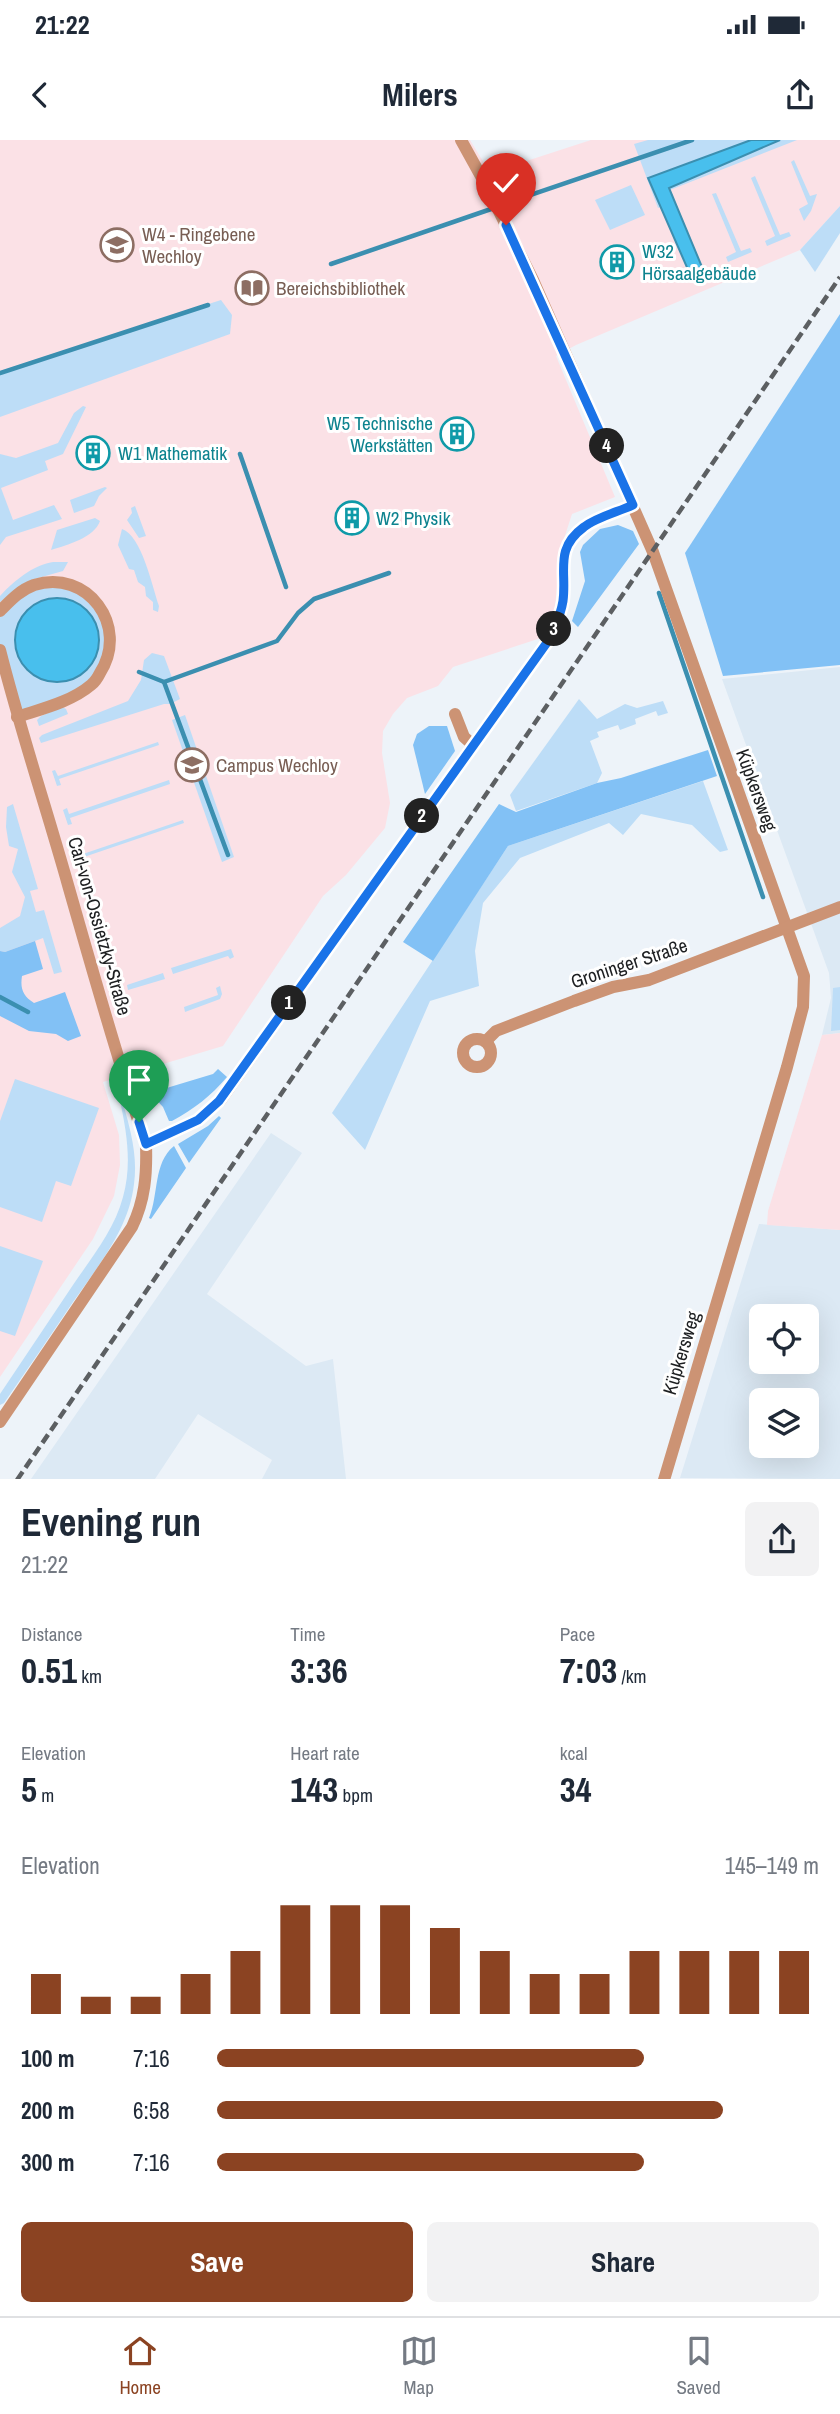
<!DOCTYPE html>
<meta charset="utf-8">
<style>
body{margin:0;font-family:"Archivo Narrow",sans-serif;background:#f2f2f3;color:#1f2937;height:100vh;display:flex;flex-direction:column;font-size:26px;white-space:nowrap}
*{box-sizing:border-box;margin:0}
p{font-size:23px;color:#747a83}
.icon{flex:none;width:38px;height:38px;fill:none;stroke:currentColor;stroke-width:2;stroke-linecap:round;stroke-linejoin:round}
.map{position:relative;height:1339px;overflow:hidden}
.details{display:flex;flex-direction:column;background:#fff;flex:1}
.details>*{flex:none}
.controls{position:absolute;left:749px;top:1164px;display:grid;gap:14px}
.controls a{display:grid;place-items:center;width:70px;height:70px;border-radius:10px;background:#fff;box-shadow:0 7px 28px #0002;font-size:35px}
.pin{position:absolute;display:grid;place-items:center;width:60px;height:60px;color:#fff;margin:-72px -30px;border-radius:50% 50% 50% 0;rotate:-45deg;box-shadow:0 0 7px #0007}
.pin .icon{rotate:45deg}
.km{position:absolute;width:35px;height:35px;margin:-18px;border-radius:50%;background:#222;color:#fff;font-size:19px;line-height:35px;text-align:center}
.round{display:grid;place-items:center;flex:none;width:74px;height:74px;border-radius:10px;background:#f2f2f3}
.summary{display:flex;align-items:center;justify-content:space-between;height:119px;padding:0 21px}
h1{font-size:38px;font-weight:700;line-height:52px}
.figures{display:grid;grid-template-columns:repeat(3,1fr);gap:10px;height:119px;padding:7px 21px}
.figures div{display:grid;align-content:center}
.figures b{font-size:35px;font-weight:700}
.figures small{font-size:19px;font-weight:400}
.figures p{font-size:19px}
.chart{height:196px;padding:14px 21px}
.chart p{display:flex;justify-content:space-between}
.chart svg{width:100%;height:126px;margin-top:7px;stroke:#8b4322;stroke-width:6}
.cta{display:flex;gap:14px;margin-top:auto;padding:14px 21px}
.cta a{flex:1;height:80px;border-radius:10px;background:#8b4322;color:#fff;font-size:28px;font-weight:700;line-height:80px;text-align:center}
.cta a+a{background:#f2f2f3;color:#1f2937}
ul{padding:0 21px;list-style:none;font-size:23px}
li{display:grid;grid-template-columns:112px 84px 1fr;align-items:center;height:52px}
li i{height:18px;border-radius:9px;background:#8b4322}
.status{display:flex;justify-content:space-between;align-items:center;height:49px;padding:0 35px;background:#fff;direction:ltr}
.status svg{height:19px;fill:currentColor}
header{display:flex;justify-content:space-between;align-items:center;height:91px;padding:0 21px;background:#fff;font-size:32px;font-weight:700}
.tabs{display:flex;justify-content:space-around;align-items:center;height:98px;border-top:2px solid #e0e1e3;background:#fff;font-size:19px;color:#747a83}
.tabs a{display:grid;justify-items:center;gap:4px}
.tabs .selected{color:#8b4322}
.map>svg:first-child{display:block}
.built{fill:#dce9f4;fill-rule:evenodd}
.education{fill:#fbe1e6}
.green{fill:#bdddf7}
.forest{fill:#82c1f5}
.water{fill:#48bfed;stroke:#3b8fb0;stroke-width:2}
.lines{fill:none;stroke-linecap:round;stroke-linejoin:round}
.stream{stroke:#3b8fb0;stroke-width:4.5}
.street{stroke:#cc9374;stroke-width:12}
.rail{stroke:#5c5f62;stroke-width:4.5;stroke-dasharray:10 5;stroke-linecap:butt}
.route-casing{stroke:#fff;stroke-width:14}
.route{stroke:#1a73e8;stroke-width:9}
.labels{text-anchor:middle;dominant-baseline:central;stroke-width:6;stroke-linejoin:round;paint-order:stroke}
.education-label{font-size:19px;fill:#785e54;stroke:#fff;text-anchor:start}
.culture-label{font-size:19px;fill:#0d838f;stroke:#fff;text-anchor:start}
.street-label{font-size:19px;fill:#1d1f21;stroke:#fff}
</style>
<div class="status"><b>21:22</b><svg viewBox="0 0 49 12"><path d="M0 12V9h3v3zM5 12V6h3v6zM10 12V3h3v9zM15 12V0h3v12zM26 1h20v11H26zM47 4h2v5h-2z"/></svg></div>
<header><svg class="icon" aria-label="back" viewBox="0 0 24 24"><path d="M15 5l-7 7 7 7"/></svg>Milers<svg class="icon" aria-label="share" viewBox="0 0 24 24"><path d="M12 15V3M7 8l5-5 5 5M5 13v7h14v-7"/></svg></header>
<div class="map">
<svg width="840" height="1340" viewBox="0 0 840 1340">
<rect width="100%" height="100%" fill="#edf3f9"/>
<!-- built -->
<g class="built">
<path d="M 840,527 L 840,893 L 822,895 L 831,858 L 829,833 L 722,539 Z"/>
<path d="M 271,993 L 302,1013 L 207,1154 L 306,1226 L 333,1219 L 346,1339 L 262,1339 L 272,1320 L 198,1274 L 155,1339 L 31,1339 Z"/>
<path d="M 759,1084 L 840,1090 L 840,1339 L 680,1338 ZM 761,1176 L 807,1176 L 807,1222 L 761,1222 ZM 761,1260 L 807,1260 L 807,1306 L 761,1306 Z"/>
</g>
<!-- education -->
<g class="education">
<path d="M 0,0 L 470,0 L 490,33 L 591,0 L 840,0 L 840,66 L 800,110 L 576,205 L 556,216 L 615,357 L 572,374 L 561,408 L 555,467 L 547,496 L 453,527 L 438,546 L 407,558 L 393,574 L 383,591 L 382,613 L 390,663 L 385,688 L 346,735 L 323,756 L 223,906 L 103,942 L 119,995 L 120,1025 L 114,1056 L 93,1099 L 0,1237 Z"/>
<path d="M 840,893 L 840,1090 L 767,1085 L 768,1071 L 822,895 Z"/>
</g>
<!-- green -->
<g class="green">
<path d="M 648,0 L 797,0 L 670,50 L 674,61 L 658,68 L 634,4 Z"/>
<path d="M 794,20 L 810,56 L 817,54 L 811,71 L 804,81 L 799,69 L 808,64 L 791,22 Z"/>
<path d="M 755,36 L 780,95 L 789,92 L 791,96 L 767,106 L 765,101 L 775,96 L 751,38 Z"/>
<path d="M 631,45 L 645,75 L 610,90 L 595,60 Z"/>
<path d="M 716,53 L 741,111 L 750,108 L 752,112 L 728,122 L 726,117 L 736,112 L 712,54 Z"/>
<path d="M 840,66 L 840,93 L 815,132 L 800,110 Z"/>
<path d="M 221,160 L 232,175 L 230,194 L 0,277 L 0,231 Z"/>
<path d="M 83,266 L 86,267 L 63,314 L 45,321 L 48,330 L 1,348 L 13,380 L 54,365 L 62,379 L 6,397 L 0,405 L 0,314 L 16,318 L 58,303 L 74,273 Z"/>
<path d="M 105,347 L 107,348 L 99,356 L 94,366 L 74,373 L 70,360 Z"/>
<path d="M 135,366 L 146,396 L 139,398 L 127,380 L 132,373 L 131,368 Z"/>
<path d="M 95,378 L 100,381 C 94,398 67,405 51,410 L 57,390 Z"/>
<path d="M 122,389 C 142,396 152,446 159,466 L 158,472 L 153,470 L 153,462 L 146,456 L 145,447 L 138,442 L 134,430 L 129,429 L 118,405 Z"/>
<path d="M 53,422 L 68,422 L 63,431 L 31,440 L 0,462 L 0,456 C 14,441 33,425 53,422 Z"/>
<path d="M 52,442 L 97,462 L 111,502 L 93,544 L 17,577 L 0,510 L 0,471 L 16,455 Z"/>
<path d="M 152,513 L 164,516 L 180,559 L 170,564 L 164,564 L 41,603 L 39,598 L 42,595 L 128,561 L 141,540 L 144,520 Z"/>
<path d="M 579,559 L 597,579 L 625,564 L 637,568 L 663,561 L 668,573 L 658,576 L 656,571 L 635,579 L 636,584 L 620,590 L 618,585 L 597,592 L 599,597 L 590,601 L 602,633 L 597,643 L 516,671 L 510,655 Z"/>
<path d="M 62,567 L 66,569 L 68,574 L 39,586 L 37,580 L 41,576 Z"/>
<path d="M 185,575 L 234,717 L 222,722 L 172,580 Z"/>
<path d="M 158,602 L 159,605 L 59,639 L 61,645 L 57,646 L 52,631 L 55,630 L 58,636 Z"/>
<path d="M 169,640 L 170,644 L 70,678 L 72,684 L 68,685 L 63,670 L 67,668 L 69,674 Z"/>
<path d="M 703,641 L 728,710 L 720,712 L 692,685 L 641,674 L 623,695 L 609,683 L 520,718 L 483,763 L 475,811 L 479,846 L 430,861 L 365,1010 L 332,973 L 508,706 Z"/>
<path d="M 13,664 L 38,749 L 30,751 L 36,772 L 44,770 L 62,832 L 54,834 L 43,798 L 5,812 L 0,811 L 0,788 L 20,776 L 25,757 L 12,732 L 18,709 L 9,706 L 6,687 L 7,667 Z"/>
<path d="M 183,680 L 184,683 L 84,717 L 85,723 L 82,725 L 77,709 L 80,708 L 83,714 Z"/>
<path d="M 231,809 L 234,817 L 230,819 L 228,816 L 173,834 L 171,828 Z"/>
<path d="M 163,833 L 165,839 L 128,850 L 127,845 Z"/>
<path d="M 220,846 L 222,854 L 220,859 L 185,872 L 184,867 L 218,855 L 216,848 Z"/>
<path d="M 840,847 L 840,890 L 831,891 L 833,848 Z"/>
<path d="M 15,939 L 99,968 L 71,1046 L 56,1041 L 42,1082 L 0,1067 L 0,981 Z"/>
<path d="M 122,960 C 130,988 138,1015 134,1044 C 129,1089 98,1126 73,1162 C 50,1196 27,1230 4,1263 L 0,1265 L 0,1254 C 25,1217 50,1179 75,1142 C 93,1116 115,1088 123,1057 C 132,1025 127,993 120,961 Z"/>
<path d="M 0,1106 L 43,1121 L 15,1196 L 0,1191 Z"/>
</g>
<!-- forest -->
<g class="forest">
<path d="M 840,174 L 840,525 L 723,536 L 685,413 Z"/>
<path d="M 618,385 L 633,391 L 639,404 L 578,487 L 572,481 L 585,441 L 580,412 L 583,405 L 600,389 Z"/>
<path d="M 429,586 L 447,586 L 455,611 L 425,654 L 413,605 L 417,594 Z"/>
<path d="M 708,610 L 717,636 L 508,706 L 433,821 L 403,802 L 499,664 L 516,672 L 597,643 L 621,638 Z"/>
<path d="M 35,801 L 43,829 L 22,836 C 20,849 23,856 34,863 L 65,852 L 81,896 L 68,901 L 56,894 L 29,891 L 0,876 L 0,811 L 5,812 Z"/>
<path d="M 218,929 L 227,937 C 211,956 194,969 172,981 L 169,981 L 163,967 L 150,953 L 213,934 Z"/>
<path d="M 219,976 L 221,978 L 189,1023 L 178,1004 L 208,986 Z"/>
<path d="M 174,1006 L 186,1028 L 151,1079 L 149,1078 C 159,1054 153,1023 174,1006 Z"/>
</g>
<!-- water -->
<g class="water">
<path d="M 751,0 L 780,0 L 669,48 L 702,127 L 689,132 L 648,38 Z"/>
<circle cx="57" cy="500" r="42"/>
</g>
<g class="lines">
<!-- stream -->
<g class="stream">
<path d="M 504,64 L 692,0"/>
<path d="M 331,124 L 494,68"/>
<path d="M 0,233 L 208,165"/>
<path d="M 240,314 L 286,447"/>
<path d="M 659,453 L 763,757"/>
<path d="M 139,532 L 164,542 L 228,715"/>
<path d="M 164,542 L 277,501 L 298,473 L 314,459 L 389,433"/>
<path d="M 0,857 L 28,872"/>
</g>
<!-- street -->
<g class="street">
<path d="M 461,0 L 487,47 L 533,140 L 653,412 L 804,836 L 803,867 L 787,927 L 664,1340"/>
<path d="M 0,471 C 10,461 20,450 34,445 C 87,428 130,486 100,533 C 98,537 95,542 91,545 C 71,562 41,569 17,577"/>
<path d="M 0,510 C 20,589 46,667 68,745 C 93,832 117,919 146,1004 C 147,1034 145,1060 132,1087 L 0,1282"/>
<path d="M 473,605 L 551,497 C 556,485 561,474 563,461 C 567,431 554,409 584,387 C 597,377 618,372 633,365"/>
<circle cx="477" cy="913" r="14"/>
<path d="M 486,901 L 496,891 L 574,861 L 613,847 L 649,840 L 840,767"/>
<path d="M 146,1004 L 198,980 L 220,961 L 473,605 L 464,597 L 455,574"/>
</g>
<!-- rail -->
<path class="rail" d="M 17,1340 L 840,137"/>
</g>
<g class="lines">
<defs>
<path id="route" d="M 139,982 L 146,1004 L 198,980 L 219,961 L 551,497 C 556,485 561,474 563,461 C 567,431 554,409 584,387 C 597,377 618,372 633,365 L 506,85"/>
</defs>
<!-- route casing -->
<use href="#route" class="route-casing"/>
<!-- route -->
<use href="#route" class="route"/>
</g>
<!-- icons -->
<defs>
<symbol id="university-ring" viewBox="-11 -11 22 22"><circle r="9.5" fill="#fff" stroke="#8d6e63" stroke-width="1.5"/><path d="M0-5L7-2L0 1L-7-2ZM-4 1L0 2.5L4 1V4Q0 6-4 4Z" fill="#8d6e63"/></symbol>
<symbol id="building-ring" viewBox="-11 -11 22 22"><circle r="9.5" fill="#fff" stroke="#0f9aa8" stroke-width="1.5"/><path d="M-4-6H4V6H1V3H-1V6H-4ZM-2.5-4.3h1.7v1.8h-1.7ZM.8-4.3h1.7v1.8H.8ZM-2.5-1h1.7V.8h-1.7ZM.8-1h1.7V.8H.8Z" fill="#0f9aa8"/></symbol>
<symbol id="library-ring" viewBox="-11 -11 22 22"><circle r="9.5" fill="#fff" stroke="#8d6e63" stroke-width="1.5"/><path d="M-6-4Q-3-5.5-.7-3.5V5Q-3 3-6 4ZM6-4Q3-5.5 .7-3.5V5Q3 3 6 4Z" fill="#8d6e63"/></symbol>
</defs>
<g fill-rule="evenodd">
<use href="#university-ring" x="98" y="86" width="38" height="38"/>
<use href="#building-ring" x="598" y="103" width="38" height="38"/>
<use href="#library-ring" x="233" y="129" width="38" height="38"/>
<use href="#building-ring" x="438" y="275" width="38" height="38"/>
<use href="#building-ring" x="74" y="294" width="38" height="38"/>
<use href="#building-ring" x="333" y="359" width="38" height="38"/>
<use href="#university-ring" x="173" y="606" width="38" height="38"/>
</g>
<g class="labels">
<!-- education labels -->
<g class="education-label">
<text x="142" y="94">W4 - Ringebene<tspan x="142" dy="22">Wechloy</tspan></text>
<text x="276" y="148">Bereichsbibliothek</text>
<text x="216" y="625">Campus Wechloy</text>
</g>
<!-- culture labels -->
<g class="culture-label">
<text x="642" y="111">W32<tspan x="642" dy="22">Hörsaalgebäude</tspan></text>
<text x="433" y="283" text-anchor="end">W5 Technische<tspan x="433" dy="22">Werkstätten</tspan></text>
<text x="118" y="313">W1 Mathematik</text>
<text x="376" y="378">W2 Physik</text>
</g>
<!-- street labels -->
<g class="street-label">
<text transform="translate(757 650) rotate(70)">Küpkersweg</text>
<text transform="translate(100 786) rotate(74)">Carl-von-Ossietzky-Straße</text>
<text transform="translate(629 823) rotate(-18)">Groninger Straße</text>
<text transform="translate(681 1213) rotate(-73)">Küpkersweg</text>
</g>
</g>
</svg>
<div class="controls">
<a><svg class="icon" aria-label="locate" viewBox="0 0 24 24"><circle cx="12" cy="12" r="6"/><path d="M12 2v4M12 18v4M2 12h4M18 12h4"/></svg></a>
<a><svg class="icon" aria-label="layers" viewBox="0 0 24 24"><path d="M12 4l9 5-9 5-9-5zM3 14l9 5 9-5"/></svg></a>
</div>
<div class="pin" style="left:139px;top:982px;background:#1e9e55"><svg class="icon" aria-label="arrive" viewBox="0 0 24 24"><path d="M6 21V4h12l-3 4 3 4H6"/></svg></div>
<div class="pin" style="left:506px;top:85px;background:#d93025"><svg class="icon" aria-label="check" viewBox="0 0 24 24"><path d="M5 12l5 5 9-10"/></svg></div>
<b class="km" style="left:289px;top:863px">1</b>
<b class="km" style="left:422px;top:676px">2</b>
<b class="km" style="left:554px;top:489px">3</b>
<b class="km" style="left:607px;top:306px">4</b>
</div>
<section class="details">
<div class="summary"><div><h1>Evening run</h1><p>21:22</p></div><a class="round"><svg class="icon" aria-label="share" viewBox="0 0 24 24"><path d="M12 15V3M7 8l5-5 5 5M5 13v7h14v-7"/></svg></a></div>
<div class="figures">
<div><p>Distance</p><b>0.51<small> km</small></b></div>
<div><p>Time</p><b>3:36</b></div>
<div><p>Pace</p><b>7:03<small> /km</small></b></div>
</div>
<div class="figures">
<div><p>Elevation</p><b>5<small> m</small></b></div>
<div><p>Heart rate</p><b>143<small> bpm</small></b></div>
<div><p>kcal</p><b>34</b></div>
</div>
<div class="chart"><p><span>Elevation</span>145–149 m</p>
<svg viewBox="0 0 160 44" preserveAspectRatio="none"><path d="M5 44V30M15 44V38M25 44V38M35 44V30M45 44V22M55 44V6M65 44V6M75 44V6M85 44V14M95 44V22M105 44V30M115 44V30M125 44V22M135 44V22M145 44V22M155 44V22"/></svg>
</div>
<ul>
<li><b>100 m</b>7:16<i style="width:71%"></i></li>
<li><b>200 m</b>6:58<i style="width:84%"></i></li>
<li><b>300 m</b>7:16<i style="width:71%"></i></li>
</ul>
<div class="cta"><a>Save</a><a>Share</a></div>
</section>
<nav class="tabs">
<a class="selected"><svg class="icon" aria-label="home" viewBox="0 0 24 24"><path d="M3 11l9-7 9 7M6 9v11h12V9"/></svg>Home</a>
<a><svg class="icon" aria-label="map" viewBox="0 0 24 24"><path d="M3 6l6-2 6 2 6-2v14l-6 2-6-2-6 2zM9 4v14M15 6v14"/></svg>Map</a>
<a><svg class="icon" aria-label="saved" viewBox="0 0 24 24"><path d="M7 4h10v16l-5-4-5 4z"/></svg>Saved</a>
</nav>
